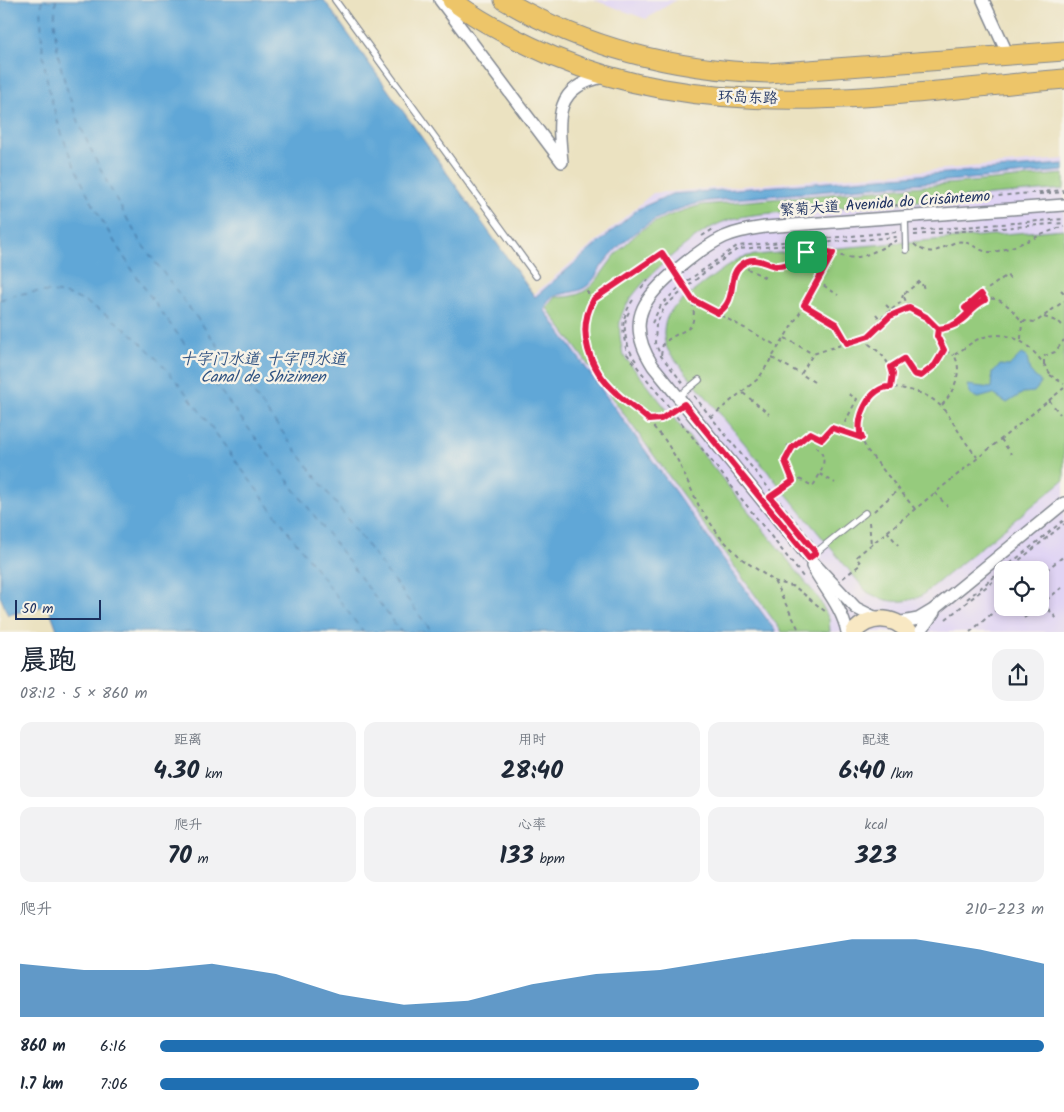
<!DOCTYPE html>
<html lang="zh">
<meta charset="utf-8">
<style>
body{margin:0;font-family:Kalam,"LXGW WenKai TC",sans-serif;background:#f2f2f3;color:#1f2937;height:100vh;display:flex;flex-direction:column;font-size:19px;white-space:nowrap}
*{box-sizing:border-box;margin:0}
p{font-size:16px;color:#747a83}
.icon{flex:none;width:28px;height:28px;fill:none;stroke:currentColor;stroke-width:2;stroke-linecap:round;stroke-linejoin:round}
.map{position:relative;height:632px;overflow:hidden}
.details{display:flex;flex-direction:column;background:#fff;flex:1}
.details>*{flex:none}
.controls{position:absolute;left:994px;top:561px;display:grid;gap:10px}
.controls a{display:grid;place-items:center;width:55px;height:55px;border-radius:10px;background:#fff;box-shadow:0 2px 8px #0003;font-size:25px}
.scale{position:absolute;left:15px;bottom:12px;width:86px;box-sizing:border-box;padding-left:5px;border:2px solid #1b2f5e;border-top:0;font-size:14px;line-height:18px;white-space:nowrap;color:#1b2f5e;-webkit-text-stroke:4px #f7f3e8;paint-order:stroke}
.pin{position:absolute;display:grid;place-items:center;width:42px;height:42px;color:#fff;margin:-21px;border-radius:10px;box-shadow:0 2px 8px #0006}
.round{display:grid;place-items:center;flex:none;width:52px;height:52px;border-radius:15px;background:#f2f2f3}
.overview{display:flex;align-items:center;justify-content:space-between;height:85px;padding:0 20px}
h1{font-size:28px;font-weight:700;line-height:38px}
.figures{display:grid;grid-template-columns:repeat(3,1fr);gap:8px;height:85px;padding:5px 20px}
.figures div{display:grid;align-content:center;border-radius:12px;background:#f2f2f3;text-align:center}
.figures b{font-size:25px;font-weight:700}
.figures small{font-size:14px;font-weight:400}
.figures p{font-size:14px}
.chart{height:140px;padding:10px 20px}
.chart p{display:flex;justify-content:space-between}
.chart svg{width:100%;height:90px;margin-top:5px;fill:#1f6fb2;opacity:.7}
ul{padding:0 20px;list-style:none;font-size:16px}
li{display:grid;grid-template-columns:80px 60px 1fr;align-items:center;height:38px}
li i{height:12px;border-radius:6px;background:#1f6fb2}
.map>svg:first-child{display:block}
.built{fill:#e0d4f4;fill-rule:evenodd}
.green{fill:#96cb7d;stroke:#587d6e}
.water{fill:#60a7d7;stroke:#3e6b9a}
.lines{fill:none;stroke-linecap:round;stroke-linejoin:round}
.ferry{stroke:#305382;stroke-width:1;stroke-dasharray:6 5;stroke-linecap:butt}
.lane-casing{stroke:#838890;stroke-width:8}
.street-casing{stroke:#838890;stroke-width:14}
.secondary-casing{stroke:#838890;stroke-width:19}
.primary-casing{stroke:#838890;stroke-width:21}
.path{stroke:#838890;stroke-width:2;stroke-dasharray:4 4;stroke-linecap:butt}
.lane{stroke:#fff;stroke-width:5.5}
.street{stroke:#fff;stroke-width:11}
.secondary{stroke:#f8e8c3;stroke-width:16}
.primary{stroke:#edc569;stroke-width:19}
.route-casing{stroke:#fff;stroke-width:10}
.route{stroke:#e11d48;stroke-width:6}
.labels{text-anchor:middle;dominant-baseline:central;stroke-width:5;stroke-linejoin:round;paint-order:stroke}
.street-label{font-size:15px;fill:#1b2f5e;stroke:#f7f3e8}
.water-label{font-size:16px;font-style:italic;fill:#305382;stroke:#f7f3e8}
</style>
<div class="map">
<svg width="1064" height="632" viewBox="0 0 1064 632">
<rect width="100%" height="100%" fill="#f7f3e8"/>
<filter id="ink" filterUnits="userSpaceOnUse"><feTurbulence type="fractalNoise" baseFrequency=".02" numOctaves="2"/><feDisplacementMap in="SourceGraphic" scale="10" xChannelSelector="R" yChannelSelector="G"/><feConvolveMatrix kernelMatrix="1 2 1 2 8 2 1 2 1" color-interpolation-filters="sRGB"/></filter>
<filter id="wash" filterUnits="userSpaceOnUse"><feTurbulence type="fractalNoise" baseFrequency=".0096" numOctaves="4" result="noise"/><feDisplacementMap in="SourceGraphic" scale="20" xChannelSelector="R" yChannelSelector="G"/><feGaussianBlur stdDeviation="1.12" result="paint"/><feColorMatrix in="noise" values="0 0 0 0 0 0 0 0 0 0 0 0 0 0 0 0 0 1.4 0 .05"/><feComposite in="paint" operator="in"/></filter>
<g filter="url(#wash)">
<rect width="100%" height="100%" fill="#ebe2c1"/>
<!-- built -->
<g class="built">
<path d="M 594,0 L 676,0 L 646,19 Z"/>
<path d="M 1064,159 L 1064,632 L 776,632 L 533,295 L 653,193 ZM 1002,570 L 1040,570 L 1040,608 L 1002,608 Z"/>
</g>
<!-- green -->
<g class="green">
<path d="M 1064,174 L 1064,189 L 761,214 C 745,216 730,218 716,225 C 689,238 632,286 622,314 C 617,327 621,342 623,355 L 819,599 L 829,619 L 830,632 L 782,632 L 547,308 L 556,297 C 589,299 596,280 613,258 C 620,249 629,241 638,233 C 656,219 680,211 702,205 Z"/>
<path d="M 1064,229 L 1064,480 L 921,596 C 902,605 885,602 867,592 L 669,352 C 662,341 662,324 670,312 C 677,303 729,263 741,258 C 749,255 759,255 767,254 Z"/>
</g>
<!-- water -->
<g class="water">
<path d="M 0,0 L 324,0 L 535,297 L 638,209 L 672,194 L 1064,164 L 1064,171 L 708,201 C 666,210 632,228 605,262 C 597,271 595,282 584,288 C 570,296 547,290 545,311 L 776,632 L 58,632 L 48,605 L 8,615 L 0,596 Z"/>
<path d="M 1021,354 L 1027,357 L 1030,372 L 1040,381 L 1040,385 L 1034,392 L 1023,393 L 1007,403 L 993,394 L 978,398 L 971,395 L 967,385 L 991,388 L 992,372 L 996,370 L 1000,365 L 1009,366 Z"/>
</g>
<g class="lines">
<!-- ferry -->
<g class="ferry">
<path d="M 42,0 C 31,158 151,298 240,417 C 294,489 348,560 401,632"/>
<path d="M 56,0 C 46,78 103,177 141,243 L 432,632"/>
<path d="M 0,300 C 25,290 56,288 81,300 C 152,335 198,410 243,471 C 283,525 323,578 363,632"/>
</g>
</g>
</g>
<g filter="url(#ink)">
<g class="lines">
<defs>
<g id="lane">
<path d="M 335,0 L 536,276"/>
<path d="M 905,217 L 906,250"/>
<path d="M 678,397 L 699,380"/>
<path d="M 809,558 L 865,513"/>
</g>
<g id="street">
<path d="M 440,0 L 562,162 C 558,119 553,86 604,77"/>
<path d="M 983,0 L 1008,55"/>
<path d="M 812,566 C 824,588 842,607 847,632"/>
<path d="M 881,619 L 872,616 L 856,608 L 809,558 L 653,366 C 642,349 634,328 643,308 C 654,284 701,248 724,237 C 737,231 751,229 765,227 L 1064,205"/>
<path d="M 897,623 L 918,619 L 933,610 L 1064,503"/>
<path d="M 920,632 L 934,612"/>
</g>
<path id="secondary" d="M 854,632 C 869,615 893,615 908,632"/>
<g id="primary">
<path d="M 452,0 C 476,19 503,33 530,46 C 699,129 885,94 1064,79"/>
<path d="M 504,0 C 586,48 673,70 768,73 L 1064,51"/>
</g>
</defs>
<!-- lane casing -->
<use href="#lane" class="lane-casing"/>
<!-- street casing -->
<use href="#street" class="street-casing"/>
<!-- secondary casing -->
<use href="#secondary" class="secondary-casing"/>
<!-- primary casing -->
<use href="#primary" class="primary-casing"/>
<!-- path -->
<g class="path">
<path d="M 1039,194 L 1064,192"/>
<path d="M 887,206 L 1064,190"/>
<path d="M 914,231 L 1064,219"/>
<path d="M 914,235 L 1064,223"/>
<path d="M 702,236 L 715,228"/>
<path d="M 914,244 C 932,260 941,246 957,242 C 969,239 978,252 990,252 C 1007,252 1045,232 1064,226"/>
<path d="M 668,261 L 662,253 L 594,299 L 585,320 L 585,331 L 590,357 L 604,382 L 642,414 L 665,440 L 678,461 L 699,506 L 720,537 L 742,559 L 774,581 L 800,632"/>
<path d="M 740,265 L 766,278"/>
<path d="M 817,281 L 838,295"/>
<path d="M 685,286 L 693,300 L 779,347"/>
<path d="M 641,288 L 648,280"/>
<path d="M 1061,290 L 1064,293"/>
<path d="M 586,291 L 594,299"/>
<path d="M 633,300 C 619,321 623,331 627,354 L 804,578"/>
<path d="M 985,300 L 981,294 L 1007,275 L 1011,281"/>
<path d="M 886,305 L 891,310 L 900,303 L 903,295"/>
<path d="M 805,306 L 836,324 L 847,343"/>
<path d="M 909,308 L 903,295 L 920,281 L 924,288"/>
<path d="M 629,312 C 620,326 627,349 636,361"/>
<path d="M 718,313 C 739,299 727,273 743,264 C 761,254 766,267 779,266 C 792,265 798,254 810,252 C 824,249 834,255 847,257 C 863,260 883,247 897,240"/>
<path d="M 969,313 L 963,306 L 965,308 L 981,294"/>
<path d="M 876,314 L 880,319 L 891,310 L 894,314"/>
<path d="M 1044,317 L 1059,322 L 1064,327"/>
<path d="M 652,323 L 661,305 L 683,284 L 737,246 L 897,232"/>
<path d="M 938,329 C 936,342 943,351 954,355"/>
<path d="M 785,338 L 813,354"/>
<path d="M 1021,339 L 1022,321"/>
<path d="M 661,355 L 663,344 C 685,324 697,338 693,300"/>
<path d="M 772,358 L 801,374"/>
<path d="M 1044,364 L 1044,356 L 1055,352 L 1064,340"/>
<path d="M 891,367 L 904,359 L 914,374 L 921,376 L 935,365 L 944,350"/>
<path d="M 1050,375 L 1064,384"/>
<path d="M 814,382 L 801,374 L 813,354 L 869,336"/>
<path d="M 683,383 L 661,356 L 655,343 L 656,325 L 665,306 L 706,271 L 738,249 L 897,237"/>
<path d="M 891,387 C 894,366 885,356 869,344 C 868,325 893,313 909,308 L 927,317 L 938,329 C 947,328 956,326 964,320 C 975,311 985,291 1002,302 C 1010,306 1016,315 1022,321 L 1036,322 L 1064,301"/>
<path d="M 743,393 L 769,414"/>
<path d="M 849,394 L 857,399 L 841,430 L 862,438"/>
<path d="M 694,396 L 814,544"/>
<path d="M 1049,400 L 1060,414"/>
<path d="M 942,405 C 953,393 964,371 954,355 C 963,350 972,341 981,338 C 1015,327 1035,349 1051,375"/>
<path d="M 711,417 L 759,378 L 801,311 L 833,253"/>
<path d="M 649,421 L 661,419 L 676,410"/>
<path d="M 1001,439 L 1011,454"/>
<path d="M 787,445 L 792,448"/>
<path d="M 820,474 L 835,483"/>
<path d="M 793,481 L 785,461 L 792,448 L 810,433 L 822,439 L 832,428 L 841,430"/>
<path d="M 935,493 L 947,506"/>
<path d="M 773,495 L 797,478 L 813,486 C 820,473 831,459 816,447 L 822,439"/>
<path d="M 915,509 L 867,450 L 859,434 L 863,406 L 887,386 C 951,394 941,413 977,457"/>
<path d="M 874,511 L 899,489"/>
<path d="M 869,522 L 871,544"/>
<path d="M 887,531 L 898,545"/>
<path d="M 1007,570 L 1064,524"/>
<path d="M 1040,575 L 1064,556"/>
<path d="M 843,578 L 861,564 L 856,557 L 1064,388"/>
<path d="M 774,581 L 795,587 L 826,612"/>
<path d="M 967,599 L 1064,520"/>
<path d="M 1043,603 L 1058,620"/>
<path d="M 1040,605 L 1064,586"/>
<path d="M 1024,618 L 1037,608"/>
<path d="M 946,619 L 1002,574"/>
<path d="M 970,632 L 1002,605"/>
</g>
<!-- lane -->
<use href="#lane" class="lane"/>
<!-- street -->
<use href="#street" class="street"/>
<!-- secondary -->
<use href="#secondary" class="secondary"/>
<!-- primary -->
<use href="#primary" class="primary"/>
</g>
</g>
<g class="lines" filter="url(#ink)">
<defs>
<path id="route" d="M 806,252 C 798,258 789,266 778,266 C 766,266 755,253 741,265 C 726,277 739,299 718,313 L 693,300 L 662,253 L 594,299 C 575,332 590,369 616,393 C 626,403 639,410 649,420 L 661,419 L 684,404 L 809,558 L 816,553 L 770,497 L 793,481 L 785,461 L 792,448 L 810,433 L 822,439 L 832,428 L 862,438 C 853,421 870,385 891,387 L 893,374 L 891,367 L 904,359 L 914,374 L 921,376 L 935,365 L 944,350 L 937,336 L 938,329 C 965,326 965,310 985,300 L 981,294 L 965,308 L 970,313 C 961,323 951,328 938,329 L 926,317 L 909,308 L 890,316 L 869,336 L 847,343 L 836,324 L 804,305 L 833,253 L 819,250 L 806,252"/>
</defs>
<!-- route casing -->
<use href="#route" class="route-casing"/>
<!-- route -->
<use href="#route" class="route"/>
</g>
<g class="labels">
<!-- street labels -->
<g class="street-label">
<text transform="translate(748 98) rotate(2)">环岛东路</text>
<text transform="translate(885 204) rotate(-4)">繁菊大道 Avenida do Crisântemo</text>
</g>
<!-- water labels -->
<g class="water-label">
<text x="263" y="359">十字门水道 十字門水道<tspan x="263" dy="18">Canal de Shizimen</tspan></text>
</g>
</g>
</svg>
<div class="controls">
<a><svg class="icon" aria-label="locate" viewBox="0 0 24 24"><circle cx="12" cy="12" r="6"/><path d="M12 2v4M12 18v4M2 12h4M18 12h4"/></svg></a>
</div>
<div class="scale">50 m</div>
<div class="pin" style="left:806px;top:252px;background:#1e9e55"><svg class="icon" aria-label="arrive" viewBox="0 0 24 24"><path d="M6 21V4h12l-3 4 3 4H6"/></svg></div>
</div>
<section class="details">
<div class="overview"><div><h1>晨跑</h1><p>08:12 · 5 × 860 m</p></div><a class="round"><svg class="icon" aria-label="share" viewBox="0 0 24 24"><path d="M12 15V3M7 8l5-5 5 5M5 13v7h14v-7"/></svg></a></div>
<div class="figures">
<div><p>距离</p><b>4.30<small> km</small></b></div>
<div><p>用时</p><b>28:40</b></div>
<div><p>配速</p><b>6:40<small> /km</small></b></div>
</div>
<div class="figures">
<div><p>爬升</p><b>70<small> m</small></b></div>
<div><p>心率</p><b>133<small> bpm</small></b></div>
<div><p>kcal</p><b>323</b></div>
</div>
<div class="chart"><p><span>爬升</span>210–223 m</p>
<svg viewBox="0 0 160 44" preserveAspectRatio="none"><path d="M0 44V18L10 21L20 21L30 18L40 23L50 33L60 38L70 36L80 28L90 23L100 21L110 16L120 11L130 6L140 6L150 11L160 18V44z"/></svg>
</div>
<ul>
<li><b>860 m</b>6:16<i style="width:100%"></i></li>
<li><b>1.7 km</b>7:06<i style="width:61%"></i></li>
</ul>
</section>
